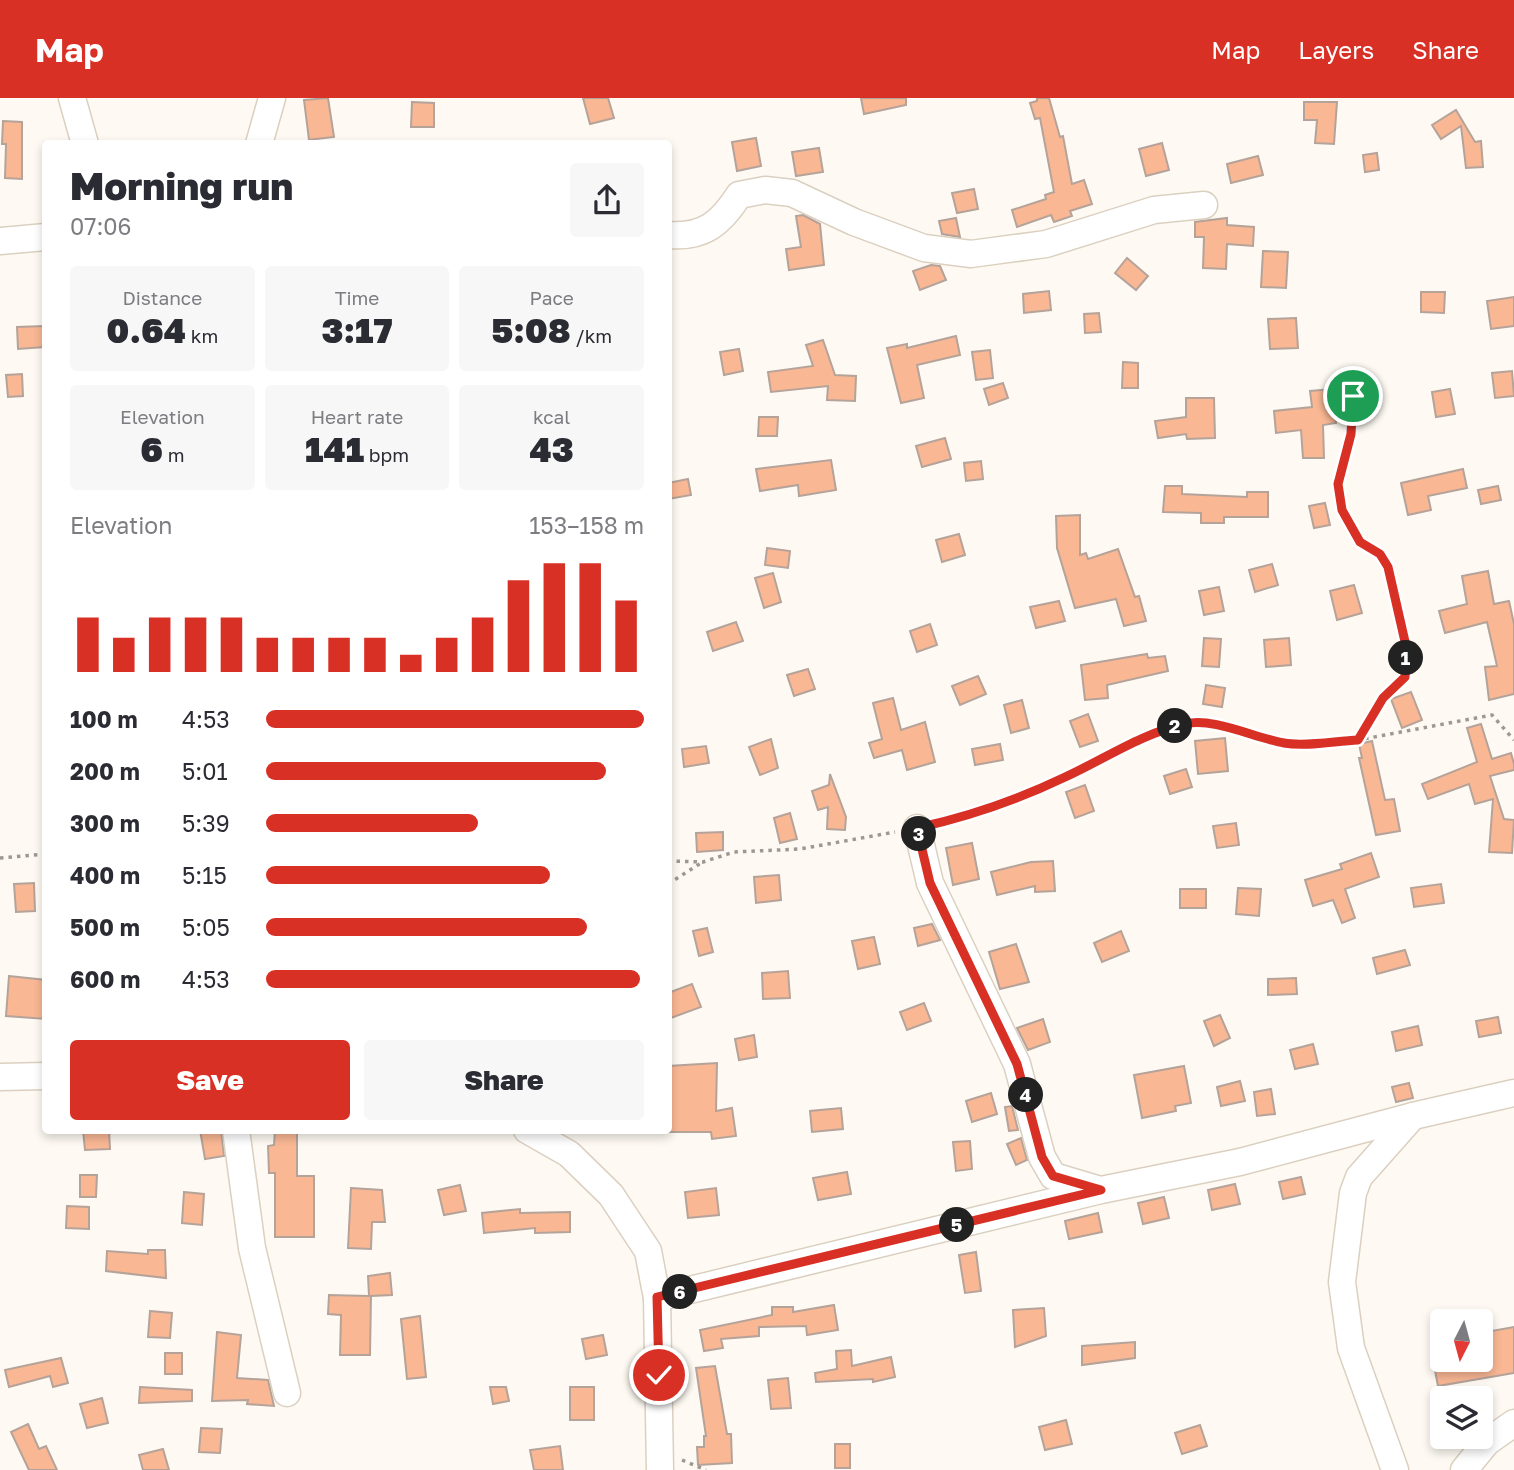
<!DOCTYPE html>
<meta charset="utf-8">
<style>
body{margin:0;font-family:"Golos Text",sans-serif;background:#f7f7f7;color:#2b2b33;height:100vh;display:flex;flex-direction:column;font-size:26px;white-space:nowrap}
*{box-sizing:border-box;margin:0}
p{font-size:23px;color:#7c7c81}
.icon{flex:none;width:38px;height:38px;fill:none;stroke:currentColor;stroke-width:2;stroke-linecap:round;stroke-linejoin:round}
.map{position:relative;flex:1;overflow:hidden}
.sheet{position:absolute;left:42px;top:42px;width:630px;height:994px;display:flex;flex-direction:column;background:#fff;border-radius:7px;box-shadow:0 4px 10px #0003}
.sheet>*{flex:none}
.needle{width:46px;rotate:186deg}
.buttons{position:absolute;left:1430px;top:1211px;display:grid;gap:14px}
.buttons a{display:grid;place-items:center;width:63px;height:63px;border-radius:7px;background:#fff;box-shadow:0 4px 10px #0003;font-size:35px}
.pin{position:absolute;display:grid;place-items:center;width:60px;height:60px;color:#fff;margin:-30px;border:4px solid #fff;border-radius:50%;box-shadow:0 2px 7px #0007}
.km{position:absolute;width:35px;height:35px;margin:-18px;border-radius:50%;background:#222;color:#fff;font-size:19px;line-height:35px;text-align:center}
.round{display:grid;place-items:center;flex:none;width:74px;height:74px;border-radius:7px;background:#f7f7f7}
.summary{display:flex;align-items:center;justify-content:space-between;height:119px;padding:0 28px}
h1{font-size:38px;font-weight:800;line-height:52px}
.metrics{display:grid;grid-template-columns:repeat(3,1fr);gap:10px;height:119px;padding:7px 28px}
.metrics div{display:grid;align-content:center;border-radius:7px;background:#f7f7f7;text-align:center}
.metrics b{font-size:35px;font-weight:800}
.metrics small{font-size:19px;font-weight:400}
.metrics p{font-size:19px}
.chart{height:196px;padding:14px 28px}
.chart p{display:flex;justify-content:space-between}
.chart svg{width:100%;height:126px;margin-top:7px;stroke:#d93025;stroke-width:6}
.action{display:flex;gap:14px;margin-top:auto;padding:14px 28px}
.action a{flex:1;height:80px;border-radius:7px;background:#d93025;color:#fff;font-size:28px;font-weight:800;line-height:80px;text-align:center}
.action a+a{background:#f7f7f7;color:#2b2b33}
ul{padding:0 28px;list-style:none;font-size:23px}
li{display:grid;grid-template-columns:112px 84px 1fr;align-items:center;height:52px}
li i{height:18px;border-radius:9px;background:#d93025}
header{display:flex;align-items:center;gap:42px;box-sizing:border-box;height:98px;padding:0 35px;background:#d93025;color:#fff}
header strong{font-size:33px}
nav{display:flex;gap:38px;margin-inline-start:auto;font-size:24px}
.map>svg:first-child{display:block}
.building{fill:#f9b794;stroke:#b5a39a;stroke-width:2}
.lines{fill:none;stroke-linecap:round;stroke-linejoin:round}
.minor-casing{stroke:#dbd0c0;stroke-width:29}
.path{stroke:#9d9992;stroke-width:3.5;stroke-dasharray:3.5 5;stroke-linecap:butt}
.minor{stroke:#fff;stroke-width:26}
.route-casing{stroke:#fff;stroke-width:14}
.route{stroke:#d93025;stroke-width:9}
</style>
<header>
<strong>Map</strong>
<nav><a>Map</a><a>Layers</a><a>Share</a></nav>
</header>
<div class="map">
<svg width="1514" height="1372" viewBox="0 0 1514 1372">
<rect width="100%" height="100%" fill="#fefaf3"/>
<!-- building -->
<g class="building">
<path d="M 328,0 L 334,39 L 309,42 L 304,2 Z"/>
<path d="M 583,0 L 608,0 L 614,20 L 590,26 Z"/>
<path d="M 861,0 L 906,0 L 906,7 L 864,16 Z"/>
<path d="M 1037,0 L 1049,0 L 1060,39 L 1063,38 L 1072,86 L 1084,82 L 1092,106 L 1070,113 L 1072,118 L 1054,124 L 1051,117 L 1017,129 L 1012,112 L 1046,101 L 1045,97 L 1054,94 L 1040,20 L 1035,21 L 1030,5 L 1037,3 Z"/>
<path d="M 412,4 L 434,5 L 434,29 L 411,29 Z"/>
<path d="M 1304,4 L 1337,4 L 1334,46 L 1315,45 L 1317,22 L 1304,22 Z"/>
<path d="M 1456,12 L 1475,44 L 1481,43 L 1483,69 L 1466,70 L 1461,28 L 1441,41 L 1432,27 Z"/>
<path d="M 3,23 L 22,24 L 22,81 L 5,80 L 6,46 L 2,46 Z"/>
<path d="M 756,40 L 761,68 L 737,73 L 732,44 Z"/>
<path d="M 1162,45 L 1169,72 L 1146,78 L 1139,51 Z"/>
<path d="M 819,50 L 823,74 L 796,78 L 792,54 Z"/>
<path d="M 1377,55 L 1379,72 L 1365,74 L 1363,57 Z"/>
<path d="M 1258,58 L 1263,77 L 1231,85 L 1227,66 Z"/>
<path d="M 974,91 L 978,111 L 957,115 L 952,95 Z"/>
<path d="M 803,117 L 820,126 L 824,167 L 789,172 L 786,151 L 801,149 L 796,118 Z"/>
<path d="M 956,120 L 960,139 L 942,136 L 939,123 Z"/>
<path d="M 1227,120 L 1227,127 L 1254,129 L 1253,148 L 1227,146 L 1226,171 L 1203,170 L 1204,139 L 1195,139 L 1195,124 Z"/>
<path d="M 1263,153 L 1288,154 L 1286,190 L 1261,189 Z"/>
<path d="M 1127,160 L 1148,178 L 1136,192 L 1115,175 Z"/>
<path d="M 931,167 L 940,168 L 946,182 L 920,192 L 913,173 Z"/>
<path d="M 1049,193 L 1051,212 L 1024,215 L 1023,196 Z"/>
<path d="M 1421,194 L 1445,194 L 1444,215 L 1421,214 Z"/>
<path d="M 1514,199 L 1514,228 L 1491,231 L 1487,203 Z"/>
<path d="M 1099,215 L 1101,234 L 1085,235 L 1084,216 Z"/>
<path d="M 1296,220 L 1298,250 L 1270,251 L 1268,221 Z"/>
<path d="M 44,228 L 45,249 L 18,251 L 17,229 Z"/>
<path d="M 956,238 L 960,257 L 917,267 L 924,300 L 901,305 L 887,250 L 907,246 L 907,250 Z"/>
<path d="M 823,242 L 835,277 L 856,278 L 855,303 L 827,302 L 828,288 L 771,294 L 768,274 L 813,268 L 806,247 Z"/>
<path d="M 739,251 L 743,273 L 724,277 L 720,254 Z"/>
<path d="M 990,252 L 993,280 L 976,282 L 972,254 Z"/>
<path d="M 1123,264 L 1138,265 L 1138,290 L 1122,290 Z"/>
<path d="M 1512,273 L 1514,298 L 1495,300 L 1492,275 Z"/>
<path d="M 22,276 L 23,298 L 8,299 L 6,277 Z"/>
<path d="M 1003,285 L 1008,300 L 989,307 L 984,291 Z"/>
<path d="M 1333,291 L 1336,325 L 1323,327 L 1324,360 L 1303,360 L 1301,332 L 1276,335 L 1274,313 L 1312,309 L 1310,293 Z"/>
<path d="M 1450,291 L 1455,316 L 1436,319 L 1432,294 Z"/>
<path d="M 1186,300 L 1214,300 L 1215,340 L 1187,341 L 1186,336 L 1158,340 L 1155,323 L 1186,319 Z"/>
<path d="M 759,319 L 778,319 L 777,338 L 758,338 Z"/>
<path d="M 945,340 L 951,361 L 922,369 L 916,348 Z"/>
<path d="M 831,362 L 836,392 L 799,398 L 798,387 L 760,393 L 756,371 Z"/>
<path d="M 981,363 L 983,381 L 966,383 L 964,365 Z"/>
<path d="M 1463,371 L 1467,390 L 1428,398 L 1431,412 L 1408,417 L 1401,385 Z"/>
<path d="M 688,381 L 691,397 L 668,401 L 668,385 Z"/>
<path d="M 1165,388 L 1182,388 L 1182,396 L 1247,399 L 1247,394 L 1268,394 L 1268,419 L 1224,419 L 1224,425 L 1201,425 L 1201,415 L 1163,414 Z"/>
<path d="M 1498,388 L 1501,402 L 1481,406 L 1478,392 Z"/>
<path d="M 1325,405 L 1330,427 L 1314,430 L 1309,408 Z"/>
<path d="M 1080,417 L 1080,457 L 1086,455 L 1088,461 L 1118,451 L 1135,499 L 1139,498 L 1146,523 L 1124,528 L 1116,501 L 1075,510 L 1057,450 L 1056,418 Z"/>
<path d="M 959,436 L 965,457 L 942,464 L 936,442 Z"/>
<path d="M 767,450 L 790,453 L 788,470 L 765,467 Z"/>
<path d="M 1272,466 L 1278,487 L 1255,494 L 1249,472 Z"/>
<path d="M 1488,473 L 1494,506 L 1509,503 L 1514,526 L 1514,596 L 1489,602 L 1485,569 L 1497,568 L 1487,524 L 1445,535 L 1439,513 L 1467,506 L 1462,478 Z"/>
<path d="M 773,475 L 781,504 L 764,510 L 755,480 Z"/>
<path d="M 1354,487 L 1362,515 L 1337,522 L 1330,493 Z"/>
<path d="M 1219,489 L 1224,513 L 1204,517 L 1199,493 Z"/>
<path d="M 1059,503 L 1065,523 L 1036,530 L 1030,509 Z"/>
<path d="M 736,524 L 743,543 L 713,553 L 707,534 Z"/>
<path d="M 930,526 L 937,547 L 917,554 L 910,533 Z"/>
<path d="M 1204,540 L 1221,541 L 1219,569 L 1202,568 Z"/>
<path d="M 1289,540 L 1291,567 L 1266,569 L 1264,542 Z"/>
<path d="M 1147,556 L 1148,560 L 1165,558 L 1168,573 L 1107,587 L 1108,600 L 1085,602 L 1081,567 Z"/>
<path d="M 808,571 L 815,591 L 794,598 L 787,577 Z"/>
<path d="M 978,578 L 986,596 L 960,607 L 952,588 Z"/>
<path d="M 1206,587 L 1225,590 L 1222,609 L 1203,606 Z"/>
<path d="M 1411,594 L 1422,622 L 1402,630 L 1391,601 Z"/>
<path d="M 893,600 L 901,632 L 925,624 L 935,664 L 907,672 L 902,652 L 874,660 L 869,645 L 882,641 L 873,605 Z"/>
<path d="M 1022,602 L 1029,630 L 1011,635 L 1004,607 Z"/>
<path d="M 1088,616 L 1098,643 L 1080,649 L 1070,623 Z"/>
<path d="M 1481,626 L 1492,661 L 1511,655 L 1514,666 L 1514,672 L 1490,678 L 1504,721 L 1514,722 L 1512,755 L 1489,754 L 1493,701 L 1475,706 L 1469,686 L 1428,701 L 1422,686 L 1477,664 L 1467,630 Z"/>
<path d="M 1225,640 L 1228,673 L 1198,676 L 1195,643 Z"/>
<path d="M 771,641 L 778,670 L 760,677 L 749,649 Z"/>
<path d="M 1372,643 L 1385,702 L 1394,701 L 1400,733 L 1376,737 L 1359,660 L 1362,660 L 1359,646 Z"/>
<path d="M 1000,646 L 1003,662 L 975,667 L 972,651 Z"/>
<path d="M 706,648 L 709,665 L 684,669 L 682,651 Z"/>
<path d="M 1186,671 L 1192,689 L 1170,696 L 1164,678 Z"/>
<path d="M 830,676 L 846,719 L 845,732 L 827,731 L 828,709 L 818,712 L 812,693 L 829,687 Z"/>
<path d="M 1085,687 L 1094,713 L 1075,720 L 1066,694 Z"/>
<path d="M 790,715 L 797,741 L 780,745 L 774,720 Z"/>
<path d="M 1236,725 L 1239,747 L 1217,750 L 1213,728 Z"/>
<path d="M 723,734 L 723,752 L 697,754 L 696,735 Z"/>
<path d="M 972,745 L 979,781 L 953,787 L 946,750 Z"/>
<path d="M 1371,755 L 1379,779 L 1345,791 L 1355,820 L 1342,825 L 1333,802 L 1313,808 L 1305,782 L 1342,771 L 1340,766 Z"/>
<path d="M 1053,763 L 1055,793 L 1035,794 L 1035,788 L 997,797 L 991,774 L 1031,764 Z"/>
<path d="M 779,777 L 781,802 L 756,805 L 754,779 Z"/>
<path d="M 34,785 L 35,813 L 16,814 L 14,786 Z"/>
<path d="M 1441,786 L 1444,805 L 1414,809 L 1411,790 Z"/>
<path d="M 1238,790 L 1261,791 L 1259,818 L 1236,816 Z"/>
<rect x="1180" y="791" width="26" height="19"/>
<path d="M 932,826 L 940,842 L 918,848 L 914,830 Z"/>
<path d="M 707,830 L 713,854 L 699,858 L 693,833 Z"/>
<path d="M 1121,833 L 1129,853 L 1102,864 L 1094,845 Z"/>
<path d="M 874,839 L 880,866 L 858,871 L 852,843 Z"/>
<path d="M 1016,846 L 1029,884 L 1000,891 L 989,854 Z"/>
<path d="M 1405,852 L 1410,867 L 1377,876 L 1373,860 Z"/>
<path d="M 788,873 L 790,900 L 763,901 L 762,875 Z"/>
<path d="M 9,878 L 46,882 L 46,921 L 6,918 Z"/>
<path d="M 1296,880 L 1297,896 L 1268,897 L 1268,881 Z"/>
<path d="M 692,886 L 701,909 L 668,921 L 668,895 Z"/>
<path d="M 924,905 L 931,923 L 907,932 L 900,914 Z"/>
<path d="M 1220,917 L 1230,940 L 1214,948 L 1204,923 Z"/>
<path d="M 1498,919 L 1501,935 L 1479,939 L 1476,923 Z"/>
<path d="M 1043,921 L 1050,944 L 1028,952 L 1017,930 Z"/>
<path d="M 1418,928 L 1422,947 L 1396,953 L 1392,934 Z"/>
<path d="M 754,937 L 757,959 L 739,962 L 735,941 Z"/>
<path d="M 1313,946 L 1318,966 L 1295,971 L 1290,952 Z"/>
<path d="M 717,965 L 716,1013 L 732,1010 L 736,1038 L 712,1041 L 711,1034 L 668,1034 L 668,968 Z"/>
<path d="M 1184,968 L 1191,1005 L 1175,1008 L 1176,1013 L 1142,1020 L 1134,977 Z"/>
<path d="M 1240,983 L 1245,1003 L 1221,1008 L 1217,989 Z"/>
<path d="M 1409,985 L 1413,1000 L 1396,1004 L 1392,989 Z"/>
<path d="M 1271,991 L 1275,1016 L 1257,1018 L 1254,994 Z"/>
<path d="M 991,995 L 997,1016 L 972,1024 L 966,1003 Z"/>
<path d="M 1012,1008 L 1018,1032 L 1009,1033 L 1005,1009 Z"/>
<path d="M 841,1010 L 843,1031 L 812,1034 L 810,1013 Z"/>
<path d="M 83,1032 L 109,1032 L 110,1051 L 85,1052 Z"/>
<path d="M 200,1032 L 221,1032 L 224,1058 L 205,1061 Z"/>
<path d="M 275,1032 L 297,1032 L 297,1078 L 314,1078 L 314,1139 L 275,1139 L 275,1075 L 269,1075 L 268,1048 L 274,1047 Z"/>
<path d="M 1021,1040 L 1027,1062 L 1016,1067 L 1007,1046 Z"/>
<path d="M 970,1043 L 972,1071 L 956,1073 L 953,1044 Z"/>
<path d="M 847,1074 L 851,1096 L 818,1102 L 813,1080 Z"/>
<path d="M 80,1077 L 97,1077 L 96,1099 L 80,1099 Z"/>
<path d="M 1301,1079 L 1305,1096 L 1283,1101 L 1279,1084 Z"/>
<path d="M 1235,1086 L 1240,1106 L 1212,1112 L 1208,1092 Z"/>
<path d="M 460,1087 L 466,1113 L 444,1117 L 438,1092 Z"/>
<path d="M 351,1090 L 382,1092 L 385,1124 L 372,1124 L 371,1151 L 348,1150 Z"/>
<path d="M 716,1090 L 719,1117 L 688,1120 L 685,1094 Z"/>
<path d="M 184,1094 L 204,1096 L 202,1127 L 182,1125 Z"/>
<path d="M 1164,1099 L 1169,1120 L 1143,1126 L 1138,1105 Z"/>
<path d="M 67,1108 L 89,1109 L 89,1131 L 66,1130 Z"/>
<path d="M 520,1111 L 520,1115 L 570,1114 L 570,1134 L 535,1135 L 535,1130 L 484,1135 L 482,1115 Z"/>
<path d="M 1098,1115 L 1102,1134 L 1069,1141 L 1065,1123 Z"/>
<path d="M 148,1152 L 165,1152 L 166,1180 L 106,1173 L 107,1153 L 148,1156 Z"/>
<path d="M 976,1154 L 981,1193 L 965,1195 L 959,1157 Z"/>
<path d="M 390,1175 L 392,1197 L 371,1198 L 370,1257 L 340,1257 L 341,1217 L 328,1216 L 329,1197 L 369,1198 L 368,1178 Z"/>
<path d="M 834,1207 L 838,1232 L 807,1237 L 806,1228 L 759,1229 L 759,1238 L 721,1241 L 723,1250 L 704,1253 L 700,1232 L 772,1217 L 772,1209 L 793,1209 L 793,1214 Z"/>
<path d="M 1044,1210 L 1046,1238 L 1015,1249 L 1013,1212 Z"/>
<path d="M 150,1213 L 172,1215 L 170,1240 L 148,1239 Z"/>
<path d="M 420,1218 L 426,1279 L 407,1281 L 401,1221 Z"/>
<path d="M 1514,1229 L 1514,1275 L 1438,1288 L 1433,1262 L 1480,1262 L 1480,1235 Z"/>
<path d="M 217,1234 L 241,1237 L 237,1280 L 268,1282 L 274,1308 L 247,1306 L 248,1302 L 212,1303 Z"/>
<path d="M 603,1237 L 607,1257 L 586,1261 L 582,1241 Z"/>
<path d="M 1135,1244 L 1135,1260 L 1082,1267 L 1082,1248 Z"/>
<path d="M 851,1252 L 852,1268 L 891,1259 L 895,1279 L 873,1284 L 873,1281 L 816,1284 L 815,1275 L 837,1271 L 836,1253 Z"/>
<rect x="165" y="1255" width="17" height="21"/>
<path d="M 61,1260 L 68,1285 L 53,1289 L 50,1278 L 9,1289 L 5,1272 Z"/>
<path d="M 715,1268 L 727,1336 L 731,1336 L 732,1365 L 698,1367 L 697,1349 L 704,1349 L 704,1338 L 706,1338 L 696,1270 Z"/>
<path d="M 788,1280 L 791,1310 L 771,1311 L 768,1282 Z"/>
<path d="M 140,1289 L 192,1292 L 192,1303 L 139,1305 Z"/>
<path d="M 490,1289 L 506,1289 L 509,1303 L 493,1306 Z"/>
<rect x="570" y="1289" width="24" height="33"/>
<path d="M 102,1300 L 108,1325 L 87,1330 L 80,1306 Z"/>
<path d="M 1066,1322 L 1072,1346 L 1045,1352 L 1039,1329 Z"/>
<path d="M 28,1326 L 39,1351 L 46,1348 L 57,1372 L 29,1372 L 11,1334 Z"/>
<path d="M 1200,1327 L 1207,1348 L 1182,1356 L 1175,1335 Z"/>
<path d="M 201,1330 L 222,1331 L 220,1355 L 199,1354 Z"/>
<rect x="835" y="1346" width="15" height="24"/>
<path d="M 560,1348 L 563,1372 L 534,1372 L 530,1352 Z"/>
<path d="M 163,1351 L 169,1372 L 143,1372 L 139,1357 Z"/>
</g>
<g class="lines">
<defs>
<g id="minor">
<path d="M 72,0 L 85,46"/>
<path d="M 259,46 L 272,0"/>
<path d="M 668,137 C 704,140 721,125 739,97 L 765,92 L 792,95 L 854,124 L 924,150 L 971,156 L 1046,146 L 1154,112 L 1204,107"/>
<path d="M 0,143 L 46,139"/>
<path d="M 917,730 L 930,785 L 1017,966 L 1042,1059 L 1053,1078 L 1100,1092"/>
<path d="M 0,979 L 46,978"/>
<path d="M 236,1032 L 252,1150 L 287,1295"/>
<path d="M 527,1032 L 569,1056 L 611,1097 L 648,1153 L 657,1200 L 660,1372"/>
<path d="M 657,1200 L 1101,1092 L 1240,1064 L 1413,1018 L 1514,995"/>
<path d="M 1395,1372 L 1351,1250 L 1342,1184 L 1353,1095 L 1359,1079 L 1413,1018"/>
<path d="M 1464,1372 L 1487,1344 L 1514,1325"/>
</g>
</defs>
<!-- minor casing -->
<use href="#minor" class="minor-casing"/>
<!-- path -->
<g class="path">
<path d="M 1343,271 L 1353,298 L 1351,336 L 1338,386 L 1342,412 L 1360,444 L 1380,456 L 1388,469 L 1406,548 L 1405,579 L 1383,600 L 1358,641"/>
<path d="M 937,725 L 1061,682 L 1161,633 L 1188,625 L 1225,630 L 1286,646 L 1358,642 L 1492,617 L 1514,642"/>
<path d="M 0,760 L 46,756"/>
<path d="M 668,763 L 703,764 L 734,754 L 800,751 L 895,734"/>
<path d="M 668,786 L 701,765"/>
<path d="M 682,1362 L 706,1372"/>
</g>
<!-- minor -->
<use href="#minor" class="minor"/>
</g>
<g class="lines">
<defs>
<path id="route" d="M 659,1277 L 657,1199 L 1101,1092 L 1053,1078 L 1042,1059 L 1017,966 L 930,785 L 917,730 C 967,719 1017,702 1063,680 C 1103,662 1142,635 1185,626 C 1213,619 1255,640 1284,645 C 1306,649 1335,643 1358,642 L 1383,600 L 1405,579 L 1406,548 L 1388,469 L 1380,456 L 1360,444 L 1342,412 L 1338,386 L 1351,336 L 1353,298"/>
</defs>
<!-- route casing -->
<use href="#route" class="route-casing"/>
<!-- route -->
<use href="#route" class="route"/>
</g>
</svg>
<div class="buttons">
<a><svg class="needle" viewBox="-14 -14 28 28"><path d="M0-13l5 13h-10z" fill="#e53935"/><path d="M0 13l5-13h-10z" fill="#7c7c81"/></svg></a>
<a><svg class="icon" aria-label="layers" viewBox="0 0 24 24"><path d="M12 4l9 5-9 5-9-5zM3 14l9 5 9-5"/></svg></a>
</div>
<div class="pin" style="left:1353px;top:298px;background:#1e9e55"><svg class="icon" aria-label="arrive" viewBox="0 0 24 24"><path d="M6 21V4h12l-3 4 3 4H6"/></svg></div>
<div class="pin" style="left:659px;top:1277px;background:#d93025"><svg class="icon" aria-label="check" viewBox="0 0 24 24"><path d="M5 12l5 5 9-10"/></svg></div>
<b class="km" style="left:1406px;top:560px">1</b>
<b class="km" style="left:1175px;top:628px">2</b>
<b class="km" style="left:919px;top:736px">3</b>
<b class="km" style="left:1026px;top:997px">4</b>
<b class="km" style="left:957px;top:1127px">5</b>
<b class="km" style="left:680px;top:1194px">6</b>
<section class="sheet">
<div class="summary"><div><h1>Morning run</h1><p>07:06</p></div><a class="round"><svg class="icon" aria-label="share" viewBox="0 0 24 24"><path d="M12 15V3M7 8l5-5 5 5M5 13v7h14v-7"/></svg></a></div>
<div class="metrics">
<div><p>Distance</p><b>0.64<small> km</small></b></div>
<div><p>Time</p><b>3:17</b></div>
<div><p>Pace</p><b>5:08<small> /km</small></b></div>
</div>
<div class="metrics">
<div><p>Elevation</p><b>6<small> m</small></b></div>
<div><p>Heart rate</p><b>141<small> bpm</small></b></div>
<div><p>kcal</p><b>43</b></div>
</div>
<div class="chart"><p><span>Elevation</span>153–158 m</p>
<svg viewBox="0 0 160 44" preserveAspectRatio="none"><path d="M5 44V25M15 44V32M25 44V25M35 44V25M45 44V25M55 44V32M65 44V32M75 44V32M85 44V32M95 44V38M105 44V32M115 44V25M125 44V12M135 44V6M145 44V6M155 44V19"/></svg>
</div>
<ul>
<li><b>100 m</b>4:53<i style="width:100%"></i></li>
<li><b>200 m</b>5:01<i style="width:90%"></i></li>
<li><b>300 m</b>5:39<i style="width:56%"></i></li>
<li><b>400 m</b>5:15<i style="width:75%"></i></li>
<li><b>500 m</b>5:05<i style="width:85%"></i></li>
<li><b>600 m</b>4:53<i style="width:99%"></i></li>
</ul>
<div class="action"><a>Save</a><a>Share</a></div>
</section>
</div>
